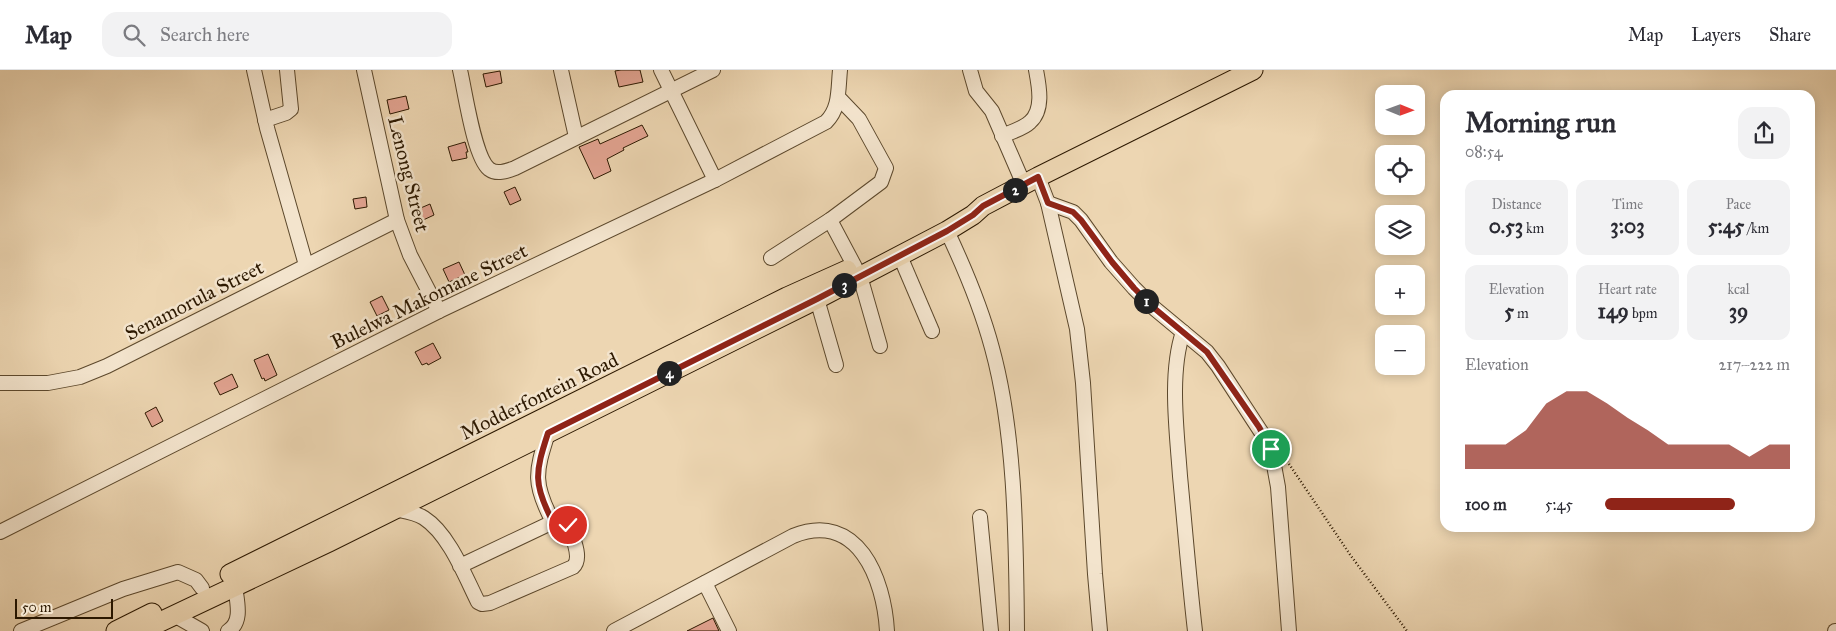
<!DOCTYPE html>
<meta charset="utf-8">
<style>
body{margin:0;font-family:"IM FELL Great Primer",serif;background:#f2f2f3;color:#2b2b33;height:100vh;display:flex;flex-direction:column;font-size:19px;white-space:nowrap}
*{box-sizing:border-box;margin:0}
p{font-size:16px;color:#7c7c81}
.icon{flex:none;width:28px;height:28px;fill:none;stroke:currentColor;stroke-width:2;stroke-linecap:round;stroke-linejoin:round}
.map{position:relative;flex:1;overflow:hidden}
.drawer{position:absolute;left:1440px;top:20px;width:375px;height:442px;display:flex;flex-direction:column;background:#fff;border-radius:15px;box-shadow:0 2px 12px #0003}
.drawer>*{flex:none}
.needle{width:32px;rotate:91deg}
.tools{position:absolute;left:1375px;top:15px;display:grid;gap:10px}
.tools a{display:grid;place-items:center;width:50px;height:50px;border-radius:10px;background:#fff;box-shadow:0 2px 12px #0003;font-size:25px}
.scale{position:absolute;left:15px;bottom:12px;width:98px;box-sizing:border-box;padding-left:5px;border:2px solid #2c1800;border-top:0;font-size:14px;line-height:18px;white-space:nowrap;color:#2c1800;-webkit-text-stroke:4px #f3e4cd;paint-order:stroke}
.pin{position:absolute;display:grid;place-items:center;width:42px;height:42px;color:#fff;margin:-21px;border:2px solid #fff;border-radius:50%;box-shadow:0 1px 5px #0007}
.km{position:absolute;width:25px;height:25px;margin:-12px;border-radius:50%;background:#222;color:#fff;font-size:14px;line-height:25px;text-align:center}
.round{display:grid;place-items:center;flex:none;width:52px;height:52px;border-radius:15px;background:#f2f2f3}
.summary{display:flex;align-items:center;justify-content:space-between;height:85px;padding:0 25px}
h1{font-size:28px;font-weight:700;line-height:38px}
.figures{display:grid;grid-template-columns:repeat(3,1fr);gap:8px;height:85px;padding:5px 25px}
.figures div{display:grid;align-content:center;border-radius:12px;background:#f2f2f3;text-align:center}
.figures b{font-size:21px;font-weight:700}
.figures small{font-size:14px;font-weight:400}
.figures p{font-size:14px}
.chart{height:140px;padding:10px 25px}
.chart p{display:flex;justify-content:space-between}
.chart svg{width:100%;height:90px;margin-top:5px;fill:#8f2418;opacity:.7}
ul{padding:0 25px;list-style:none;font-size:16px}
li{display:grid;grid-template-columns:80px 60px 1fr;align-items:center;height:38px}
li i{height:12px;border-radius:6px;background:#8f2418}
header{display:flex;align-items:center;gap:30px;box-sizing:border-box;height:70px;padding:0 25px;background:#fff;border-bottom:1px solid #e1e1e2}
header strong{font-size:24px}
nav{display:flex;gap:28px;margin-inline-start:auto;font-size:18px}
.search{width:350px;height:45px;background:#f2f2f3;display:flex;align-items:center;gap:12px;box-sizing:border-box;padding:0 18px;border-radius:15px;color:#7c7c81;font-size:19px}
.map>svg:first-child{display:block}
.building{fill:#e3a492;stroke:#2c1800}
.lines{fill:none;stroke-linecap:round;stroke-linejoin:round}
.minor-casing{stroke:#5c482c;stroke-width:16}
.major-casing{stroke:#2c1800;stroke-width:21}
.path{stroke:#2c1800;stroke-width:2.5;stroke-dasharray:1 2.5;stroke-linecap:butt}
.minor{stroke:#f3e4cd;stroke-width:14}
.major{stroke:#edd6b2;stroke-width:19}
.route-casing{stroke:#fff;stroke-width:10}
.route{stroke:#8f2418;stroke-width:6}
.labels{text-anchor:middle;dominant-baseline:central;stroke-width:5;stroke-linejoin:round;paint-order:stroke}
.street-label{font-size:20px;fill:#2c1800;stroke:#f3e4cd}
</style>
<header>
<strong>Map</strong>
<div class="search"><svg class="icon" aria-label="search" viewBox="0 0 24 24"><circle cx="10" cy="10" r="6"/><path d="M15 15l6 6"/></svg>Search here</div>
<nav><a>Map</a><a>Layers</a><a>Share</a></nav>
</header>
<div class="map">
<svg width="1836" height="561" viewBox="0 0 1836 561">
<rect width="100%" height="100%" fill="#edd6b2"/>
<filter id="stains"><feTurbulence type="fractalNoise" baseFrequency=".004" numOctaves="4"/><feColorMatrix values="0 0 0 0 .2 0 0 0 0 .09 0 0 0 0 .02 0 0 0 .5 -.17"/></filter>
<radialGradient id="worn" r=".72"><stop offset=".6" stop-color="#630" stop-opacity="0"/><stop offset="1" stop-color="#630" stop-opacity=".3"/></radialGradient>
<!-- building -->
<g class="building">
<path d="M 621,0 L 640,0 L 643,12 L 619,17 L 615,1 Z"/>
<path d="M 500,1 L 502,13 L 486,17 L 483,4 Z"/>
<path d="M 406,26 L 409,39 L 390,44 L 387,30 Z"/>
<path d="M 642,55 L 648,66 L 623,78 L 624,80 L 607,89 L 611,101 L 594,109 L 579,77 L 598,69 L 600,74 Z"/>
<path d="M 465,72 L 468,82 L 466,82 L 467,88 L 452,91 L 448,77 Z"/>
<path d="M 515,117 L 521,130 L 510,135 L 504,122 Z"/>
<path d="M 366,127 L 367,137 L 355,139 L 353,129 Z"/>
<path d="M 430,134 L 434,145 L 421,151 L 416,140 Z"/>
<path d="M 459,192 L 465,205 L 449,212 L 443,199 Z"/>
<path d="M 382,226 L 389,240 L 377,246 L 370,232 Z"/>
<path d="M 433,273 L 441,288 L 428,295 L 427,293 L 422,295 L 415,282 Z"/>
<path d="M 268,284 L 277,305 L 265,311 L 264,308 L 262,309 L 254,290 Z"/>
<path d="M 232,304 L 238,317 L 220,325 L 214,313 Z"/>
<path d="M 156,337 L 163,351 L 152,357 L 145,343 Z"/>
<path d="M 713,548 L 719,561 L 687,561 Z"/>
</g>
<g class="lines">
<defs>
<g id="minor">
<path d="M 254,0 L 267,58 L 306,195"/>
<path d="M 364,0 L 397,150 L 410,185 L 439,241"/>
<path d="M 460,0 C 465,21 474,87 489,99 C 497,105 507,101 515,98 L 713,0"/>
<path d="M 561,0 L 576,67"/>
<path d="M 661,0 L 715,110"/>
<path d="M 970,0 L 976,21 L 992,41 L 1024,115"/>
<path d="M 265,50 L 286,43 L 291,39 L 287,0"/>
<path d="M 1002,66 C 1010,62 1023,59 1030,52 C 1044,40 1039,16 1036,0"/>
<path d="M 1038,107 L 1048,133 L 1077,259 L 1083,313 L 1095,504 L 1100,561"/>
<path d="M 1048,133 L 1073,142 L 1081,150 L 1111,192 L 1134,218 L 1154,238 L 1207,282 L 1218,296 L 1267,371 L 1271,379 L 1278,417 L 1289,561"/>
<path d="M 830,150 L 855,197"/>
<path d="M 947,161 C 965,199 981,237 992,278 C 1016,365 1016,471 1017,561"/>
<path d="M 900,186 L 932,261"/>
<path d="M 771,188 L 830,150 L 881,112 L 886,98 L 859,49 L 838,27"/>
<path d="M 860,206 L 880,276"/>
<path d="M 817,229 L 836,295"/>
<path d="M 1183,262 C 1169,304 1177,362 1180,406 C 1185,458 1189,509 1195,561"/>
<path d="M 0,313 L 48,313 L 80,307 L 107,296 L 397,150"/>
<path d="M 548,363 C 535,403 533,414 553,452"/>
<path d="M 394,439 C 404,441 415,442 424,448 C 449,464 465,506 478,532 L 482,534 L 490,533 L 573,497 C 583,488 572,466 568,455 L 566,452 L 560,451 L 553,452 L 460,496"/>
<path d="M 980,447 L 991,561"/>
<path d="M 0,462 L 439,241 L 715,110 L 826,52 C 840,38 838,20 840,0"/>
<path d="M 705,513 L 729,561"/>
<path d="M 174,545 L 202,561"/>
<path d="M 21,561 L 123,519 L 178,502 L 196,510 L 202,518"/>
<path d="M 228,561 C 243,552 237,532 235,516"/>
<path d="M 614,561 L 793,466 C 858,440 884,509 887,561"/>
<path d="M 1835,561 L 1836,561"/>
</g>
<g id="major">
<path d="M 230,504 L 787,227 L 847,200"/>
<path d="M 116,561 L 152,543"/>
<path d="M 141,561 L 329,472 L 817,229 L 947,161 L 973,145 L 983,136 L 1038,107 L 1253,0"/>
</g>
</defs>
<!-- minor casing -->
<use href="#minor" class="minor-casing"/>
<!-- major casing -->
<use href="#major" class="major-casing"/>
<!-- path -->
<path class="path" d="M 1287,391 L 1351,486 L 1407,561"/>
<!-- minor -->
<use href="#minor" class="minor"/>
<!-- major -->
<use href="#major" class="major"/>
</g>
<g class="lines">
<defs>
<path id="route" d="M 568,455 L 563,451 L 553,452 C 533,414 535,403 548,363 L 817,229 L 947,161 L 973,145 L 983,136 L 1038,107 L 1048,133 L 1073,142 L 1081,150 L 1112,192 L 1134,218 L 1154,238 L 1207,282 L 1259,357 L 1271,379"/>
</defs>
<!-- route casing -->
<use href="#route" class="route-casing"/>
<!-- route -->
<use href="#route" class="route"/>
</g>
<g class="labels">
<!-- street labels -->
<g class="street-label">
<text transform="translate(409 104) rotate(76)">Lenong Street</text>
<text transform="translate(429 226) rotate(-26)">Bulelwa Makomane Street</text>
<text transform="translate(194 230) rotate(-27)">Senamorula Street</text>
<text transform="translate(539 326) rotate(-26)">Modderfontein Road</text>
</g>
</g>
<rect width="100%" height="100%" filter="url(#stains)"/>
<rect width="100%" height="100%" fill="url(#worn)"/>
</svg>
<div class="tools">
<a><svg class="needle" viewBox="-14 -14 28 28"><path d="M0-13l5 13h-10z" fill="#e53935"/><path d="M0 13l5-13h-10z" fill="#7c7c81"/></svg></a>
<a><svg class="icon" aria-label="locate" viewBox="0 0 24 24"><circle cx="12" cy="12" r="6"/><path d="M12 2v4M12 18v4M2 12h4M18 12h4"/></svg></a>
<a><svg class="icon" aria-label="layers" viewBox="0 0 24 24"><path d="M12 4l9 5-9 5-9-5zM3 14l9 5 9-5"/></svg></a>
<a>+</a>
<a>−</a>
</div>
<div class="scale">50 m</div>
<div class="pin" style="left:1271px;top:379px;background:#1e9e55"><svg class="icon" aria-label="arrive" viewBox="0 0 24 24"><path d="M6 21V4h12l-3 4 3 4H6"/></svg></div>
<div class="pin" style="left:568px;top:455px;background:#d93025"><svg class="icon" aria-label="check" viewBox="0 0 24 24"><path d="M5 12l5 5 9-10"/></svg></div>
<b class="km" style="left:1146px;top:231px">1</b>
<b class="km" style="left:1015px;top:120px">2</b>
<b class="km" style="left:844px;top:215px">3</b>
<b class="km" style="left:669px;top:303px">4</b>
<section class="drawer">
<div class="summary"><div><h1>Morning run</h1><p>08:54</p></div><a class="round"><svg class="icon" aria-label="share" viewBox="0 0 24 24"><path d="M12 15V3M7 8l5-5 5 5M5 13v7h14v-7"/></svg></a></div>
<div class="figures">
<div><p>Distance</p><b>0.53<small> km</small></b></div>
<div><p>Time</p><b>3:03</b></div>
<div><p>Pace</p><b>5:45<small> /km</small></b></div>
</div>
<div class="figures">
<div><p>Elevation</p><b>5<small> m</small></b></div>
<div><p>Heart rate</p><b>149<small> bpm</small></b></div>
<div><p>kcal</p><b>39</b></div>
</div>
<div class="chart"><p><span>Elevation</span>217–222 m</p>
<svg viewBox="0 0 160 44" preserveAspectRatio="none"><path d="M0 44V32L10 32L20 32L30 25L40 12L50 6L60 6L70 12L80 19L90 25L100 32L110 32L120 32L130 32L140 38L150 32L160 32V44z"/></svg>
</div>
<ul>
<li><b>100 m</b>5:45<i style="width:70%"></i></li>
</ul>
</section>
</div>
